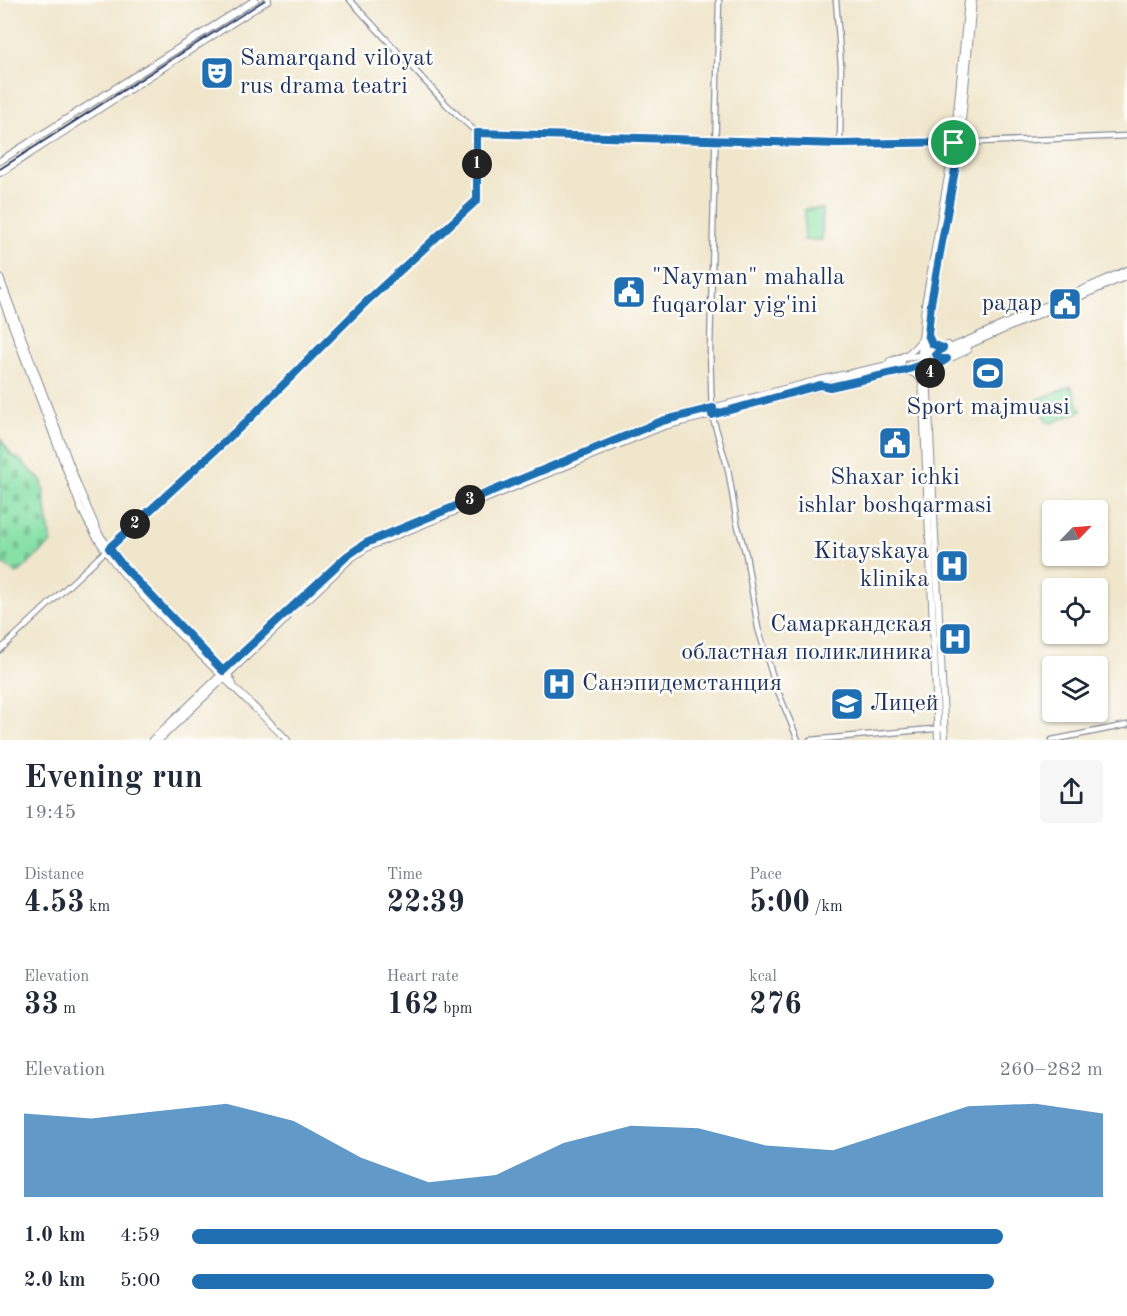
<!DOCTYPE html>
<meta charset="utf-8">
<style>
body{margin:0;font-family:"Old Standard TT",serif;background:#f6f6f7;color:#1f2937;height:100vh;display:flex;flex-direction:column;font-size:22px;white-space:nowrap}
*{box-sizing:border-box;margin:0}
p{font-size:20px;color:#747a83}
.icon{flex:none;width:33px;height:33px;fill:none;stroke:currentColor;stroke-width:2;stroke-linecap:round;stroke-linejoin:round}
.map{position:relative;height:740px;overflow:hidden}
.sheet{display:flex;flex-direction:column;background:#fff;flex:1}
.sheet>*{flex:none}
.needle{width:39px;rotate:65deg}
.tools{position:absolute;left:1042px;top:500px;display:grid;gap:12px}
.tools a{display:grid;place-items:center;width:66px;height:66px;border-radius:6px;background:#fff;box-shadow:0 2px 4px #0004;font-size:30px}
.pin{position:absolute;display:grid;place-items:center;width:51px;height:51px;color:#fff;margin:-26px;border:3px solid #fff;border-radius:50%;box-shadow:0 2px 6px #0007}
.km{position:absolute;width:30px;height:30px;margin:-15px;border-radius:50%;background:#222;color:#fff;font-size:16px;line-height:30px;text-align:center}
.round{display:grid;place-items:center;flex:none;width:63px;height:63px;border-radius:6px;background:#f6f6f7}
.summary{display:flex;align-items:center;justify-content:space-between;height:102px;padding:0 24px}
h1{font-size:33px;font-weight:700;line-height:45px}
.figures{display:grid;grid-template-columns:repeat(3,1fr);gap:9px;height:102px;padding:6px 24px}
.figures div{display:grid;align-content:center}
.figures b{font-size:30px;font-weight:700}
.figures small{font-size:16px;font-weight:400}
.figures p{font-size:16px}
.chart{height:168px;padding:12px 24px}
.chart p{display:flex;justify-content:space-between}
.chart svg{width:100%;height:108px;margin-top:6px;fill:#1f6fb2;opacity:.7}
ul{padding:0 24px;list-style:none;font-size:20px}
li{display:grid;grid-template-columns:96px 72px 1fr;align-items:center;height:45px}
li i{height:15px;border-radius:8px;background:#1f6fb2}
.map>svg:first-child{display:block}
.green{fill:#87e1a7;stroke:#518882;stroke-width:1.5}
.cemetery{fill:url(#cemetery-stones);stroke:#518882;stroke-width:1.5}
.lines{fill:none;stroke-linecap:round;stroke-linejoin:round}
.major-tunnel{stroke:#c5c1b6;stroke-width:6;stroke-dasharray:6 3;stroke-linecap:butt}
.minor-casing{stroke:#868a95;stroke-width:7}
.major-casing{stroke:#868a95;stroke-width:8}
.minor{stroke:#fff;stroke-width:4.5}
.major{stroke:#fff;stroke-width:6}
.tram{stroke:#1b2f5e;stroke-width:1.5}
.route-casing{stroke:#fff;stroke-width:12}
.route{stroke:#1f6fb2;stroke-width:8}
.labels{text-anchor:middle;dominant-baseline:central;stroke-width:5;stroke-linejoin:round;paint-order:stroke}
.poi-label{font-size:24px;fill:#1b2f5e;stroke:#fdfcf7;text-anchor:start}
</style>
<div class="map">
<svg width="1127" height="740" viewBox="0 0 1127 740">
<defs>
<pattern id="cemetery-stones" width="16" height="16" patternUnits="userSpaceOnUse" patternTransform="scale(1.5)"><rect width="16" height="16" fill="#87e1a7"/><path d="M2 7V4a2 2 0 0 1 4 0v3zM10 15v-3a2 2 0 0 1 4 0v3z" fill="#74c192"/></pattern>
</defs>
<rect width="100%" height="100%" fill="#fdfcf7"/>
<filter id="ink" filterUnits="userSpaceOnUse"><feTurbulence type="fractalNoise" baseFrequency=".0167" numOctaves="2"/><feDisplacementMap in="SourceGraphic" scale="12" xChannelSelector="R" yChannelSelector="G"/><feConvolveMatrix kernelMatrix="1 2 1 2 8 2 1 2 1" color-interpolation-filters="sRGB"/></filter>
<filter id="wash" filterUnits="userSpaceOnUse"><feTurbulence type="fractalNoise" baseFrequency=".008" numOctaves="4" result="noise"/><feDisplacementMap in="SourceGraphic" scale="24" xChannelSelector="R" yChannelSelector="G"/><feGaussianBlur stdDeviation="1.35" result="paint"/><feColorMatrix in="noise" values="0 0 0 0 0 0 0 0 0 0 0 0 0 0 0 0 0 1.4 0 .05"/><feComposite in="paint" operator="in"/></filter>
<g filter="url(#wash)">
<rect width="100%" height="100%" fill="#f0e6cc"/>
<!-- green -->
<g class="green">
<path d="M 805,209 L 822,209 L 822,240 L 804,240 Z"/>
<path d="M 1071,386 L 1081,411 L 1052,423 L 1047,422 L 1037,400 Z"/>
</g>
<!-- cemetery -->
<path class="cemetery" d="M 0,438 L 11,455 L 20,460 L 42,481 L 51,543 L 17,574 L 0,561 Z"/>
</g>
<g filter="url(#ink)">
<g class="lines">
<!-- major-tunnel -->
<path class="major-tunnel" d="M 902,362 L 924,358"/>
<defs>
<g id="minor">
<path d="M 350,0 L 447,105 L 477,133"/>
<path d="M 719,0 L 710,350 L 712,415 L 728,469 L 737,523 L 746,555 L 758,628 L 775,684 L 798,740"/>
<path d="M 836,0 L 841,66 L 840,144"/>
<path d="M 477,133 L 840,144 L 954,143 L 1127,136"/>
<path d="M 0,650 L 129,529 L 196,468 L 368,300 L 477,200 L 477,133"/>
<path d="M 810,740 L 944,728"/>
<path d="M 1052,740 L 1127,725"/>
</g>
<g id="major">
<path d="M 0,161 L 255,0"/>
<path d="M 0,173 L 268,0"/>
<path d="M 0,278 L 78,486 L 99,534 L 123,566 L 230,678 L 234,687"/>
<path d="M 0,293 L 80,506 C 100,550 124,575 156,610 C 199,655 244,696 287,740"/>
<path d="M 928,336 C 931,346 940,349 948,345"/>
<path d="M 941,352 L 1127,270"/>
<path d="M 943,356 L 1127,276"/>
<path d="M 903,358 L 926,355 L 942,348"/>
<path d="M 890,361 C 905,357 913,352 922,339"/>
<path d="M 906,370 L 921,364 L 945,359"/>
<path d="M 894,373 C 906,370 913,370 921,380"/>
<path d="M 927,377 C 936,363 953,357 968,350"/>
<path d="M 307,600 L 350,559 L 368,547 L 664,426 C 744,408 823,384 903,367"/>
<path d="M 152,740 L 321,581 L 347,556 L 366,543 L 662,421 L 819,380 L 902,362"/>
<path d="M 159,740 L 286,619"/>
<path d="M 938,740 L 921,354 L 925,305 L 954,143 L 968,0"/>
<path d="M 945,740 L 926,352 L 931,303 L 960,143 L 973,0"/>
</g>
</defs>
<!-- minor casing -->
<use href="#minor" class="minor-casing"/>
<!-- major casing -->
<use href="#major" class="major-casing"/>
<!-- minor -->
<use href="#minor" class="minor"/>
<!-- major -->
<use href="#major" class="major"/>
<!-- tram -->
<path class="tram" d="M 0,169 L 265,0"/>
</g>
</g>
<g class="lines" filter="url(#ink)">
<defs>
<path id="route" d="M 477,133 L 840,144 L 960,142 L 931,303 L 928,335 L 932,344 L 943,348 L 936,354 L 938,359 L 947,359 L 935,367 L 927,377 L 926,363 L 906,370 L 830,387 L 820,385 L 712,415 L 713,408 L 662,421 L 366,543 L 347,556 L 223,671 L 123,566 L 109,548 L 246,422 L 368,300 L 477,200 Z"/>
</defs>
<!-- route casing -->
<use href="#route" class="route-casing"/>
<!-- route -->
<use href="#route" class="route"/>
</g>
<!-- icons -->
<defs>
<symbol id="theatre-square" viewBox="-11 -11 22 22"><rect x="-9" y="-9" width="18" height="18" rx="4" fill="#1f6fb2" stroke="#fdfcf7"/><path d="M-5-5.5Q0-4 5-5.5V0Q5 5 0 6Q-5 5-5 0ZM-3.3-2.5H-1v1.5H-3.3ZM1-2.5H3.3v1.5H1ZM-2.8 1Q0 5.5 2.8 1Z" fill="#fff"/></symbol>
<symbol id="civic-square" viewBox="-11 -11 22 22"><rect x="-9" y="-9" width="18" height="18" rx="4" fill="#1f6fb2" stroke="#fdfcf7"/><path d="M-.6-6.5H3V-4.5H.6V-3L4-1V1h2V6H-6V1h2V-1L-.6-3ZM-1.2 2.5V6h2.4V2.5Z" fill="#fff"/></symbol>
<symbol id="stadium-square" viewBox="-11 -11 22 22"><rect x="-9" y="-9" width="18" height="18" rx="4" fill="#1f6fb2" stroke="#fdfcf7"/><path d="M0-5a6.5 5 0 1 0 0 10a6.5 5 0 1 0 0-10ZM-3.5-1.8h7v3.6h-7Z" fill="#fff"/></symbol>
<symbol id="hospital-square" viewBox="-11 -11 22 22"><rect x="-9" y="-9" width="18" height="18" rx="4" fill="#1f6fb2" stroke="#fdfcf7"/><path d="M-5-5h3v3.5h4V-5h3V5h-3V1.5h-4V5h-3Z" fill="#fff"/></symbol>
<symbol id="university-square" viewBox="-11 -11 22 22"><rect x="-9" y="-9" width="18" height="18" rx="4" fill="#1f6fb2" stroke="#fdfcf7"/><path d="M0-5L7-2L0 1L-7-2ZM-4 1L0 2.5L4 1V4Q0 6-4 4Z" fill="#fff"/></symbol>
</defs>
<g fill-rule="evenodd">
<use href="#theatre-square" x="198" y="54" width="38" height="38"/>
<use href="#civic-square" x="610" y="273" width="38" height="38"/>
<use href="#civic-square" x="1046" y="285" width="38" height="38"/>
<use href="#stadium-square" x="969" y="354" width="38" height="38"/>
<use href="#civic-square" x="876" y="424" width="38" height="38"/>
<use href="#hospital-square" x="933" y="547" width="38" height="38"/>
<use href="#hospital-square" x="936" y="620" width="38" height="38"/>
<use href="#hospital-square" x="540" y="665" width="38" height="38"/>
<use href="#university-square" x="828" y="685" width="38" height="38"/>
</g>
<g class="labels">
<!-- poi labels -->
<g class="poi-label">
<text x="240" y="59">Samarqand viloyat<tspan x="240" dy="28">rus drama teatri</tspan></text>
<text x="652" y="278">"Nayman" mahalla<tspan x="652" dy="28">fuqarolar yig'ini</tspan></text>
<text x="1042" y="304" text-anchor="end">радар</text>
<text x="988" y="408" text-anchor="middle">Sport majmuasi</text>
<text x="895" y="478" text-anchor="middle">Shaxar ichki<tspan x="895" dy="28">ishlar boshqarmasi</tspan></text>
<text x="929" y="552" text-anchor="end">Kitayskaya<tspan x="929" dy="28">klinika</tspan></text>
<text x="932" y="625" text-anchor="end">Самаркандская<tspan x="932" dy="28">областная поликлиника</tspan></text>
<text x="582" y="684">Санэпидемстанция</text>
<text x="870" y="704">Лицей</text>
</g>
</g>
</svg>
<div class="tools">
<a><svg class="needle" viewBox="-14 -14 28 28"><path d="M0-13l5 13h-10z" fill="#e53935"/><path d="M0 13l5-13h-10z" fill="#747a83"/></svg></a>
<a><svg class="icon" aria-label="locate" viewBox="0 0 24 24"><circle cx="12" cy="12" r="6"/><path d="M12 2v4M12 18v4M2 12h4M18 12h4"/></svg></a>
<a><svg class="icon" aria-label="layers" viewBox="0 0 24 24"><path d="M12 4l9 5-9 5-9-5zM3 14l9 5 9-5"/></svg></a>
</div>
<div class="pin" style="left:954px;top:143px;background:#1e9e55"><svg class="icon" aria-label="arrive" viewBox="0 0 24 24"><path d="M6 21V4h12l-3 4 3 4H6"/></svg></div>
<b class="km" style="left:477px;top:164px">1</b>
<b class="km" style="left:135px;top:524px">2</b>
<b class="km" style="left:470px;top:500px">3</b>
<b class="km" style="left:930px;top:373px">4</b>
</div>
<section class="sheet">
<div class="summary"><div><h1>Evening run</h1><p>19:45</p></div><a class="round"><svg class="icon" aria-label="share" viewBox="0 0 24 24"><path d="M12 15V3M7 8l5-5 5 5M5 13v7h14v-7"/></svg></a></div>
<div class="figures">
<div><p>Distance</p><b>4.53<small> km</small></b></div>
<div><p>Time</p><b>22:39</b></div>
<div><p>Pace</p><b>5:00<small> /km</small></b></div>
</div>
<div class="figures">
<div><p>Elevation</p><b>33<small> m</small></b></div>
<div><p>Heart rate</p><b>162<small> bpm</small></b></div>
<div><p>kcal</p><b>276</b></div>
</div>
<div class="chart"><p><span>Elevation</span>260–282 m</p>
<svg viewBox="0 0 160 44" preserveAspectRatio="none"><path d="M0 44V10L10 12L20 9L30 6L40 13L50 28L60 38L70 35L80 22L90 15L100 16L110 23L120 25L130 16L140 7L150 6L160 10V44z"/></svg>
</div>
<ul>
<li><b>1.0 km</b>4:59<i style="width:89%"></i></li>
<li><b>2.0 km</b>5:00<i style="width:88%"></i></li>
</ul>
</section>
